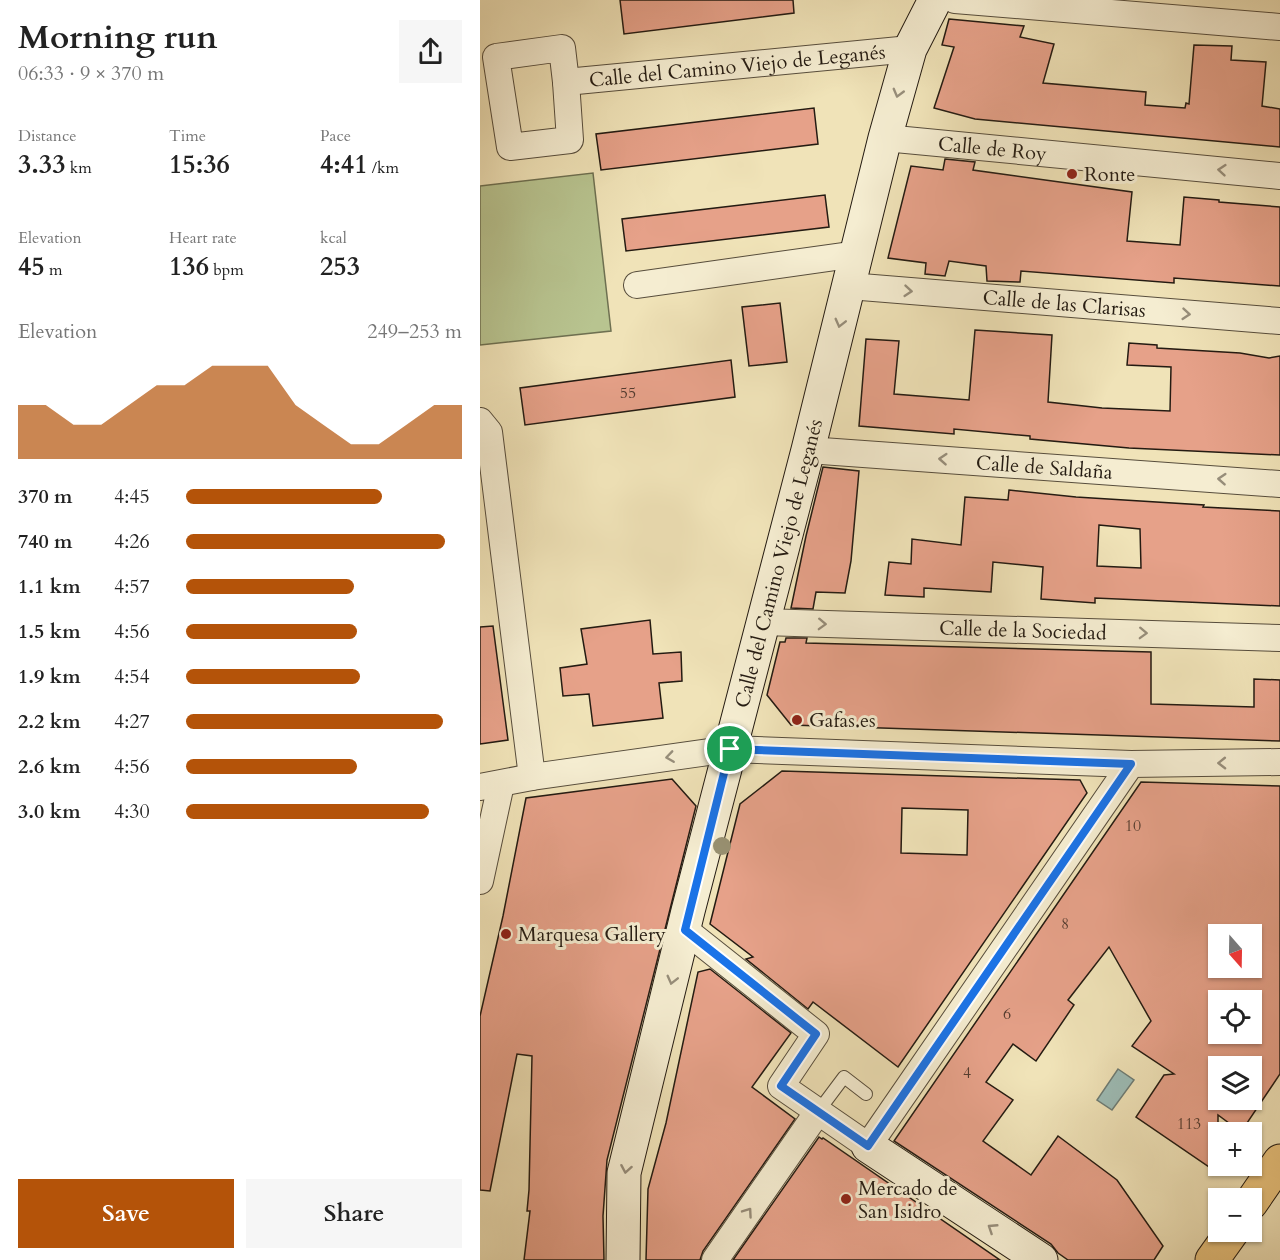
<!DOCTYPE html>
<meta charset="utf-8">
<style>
body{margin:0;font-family:Cardo,serif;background:#f6f6f6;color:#222;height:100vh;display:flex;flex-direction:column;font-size:22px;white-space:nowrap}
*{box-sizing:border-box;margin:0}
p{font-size:20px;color:#767676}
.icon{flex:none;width:33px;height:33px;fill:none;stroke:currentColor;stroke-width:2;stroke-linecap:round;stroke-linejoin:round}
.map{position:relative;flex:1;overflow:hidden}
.sheet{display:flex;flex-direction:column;background:#fff;width:480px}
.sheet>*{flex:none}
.needle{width:39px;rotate:160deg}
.tools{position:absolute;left:728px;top:924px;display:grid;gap:12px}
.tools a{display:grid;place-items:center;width:54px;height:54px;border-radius:0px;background:#fff;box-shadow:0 2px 4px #0004;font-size:30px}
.pin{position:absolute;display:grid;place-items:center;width:51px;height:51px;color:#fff;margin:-26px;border:3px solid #fff;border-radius:50%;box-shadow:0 2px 6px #0007}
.round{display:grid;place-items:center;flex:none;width:63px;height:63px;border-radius:0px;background:#f6f6f6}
.headline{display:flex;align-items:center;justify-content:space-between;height:102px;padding:0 18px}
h1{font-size:33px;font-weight:800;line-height:45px}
.figures{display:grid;grid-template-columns:repeat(3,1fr);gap:9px;height:102px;padding:6px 18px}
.figures div{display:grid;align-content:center}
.figures b{font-size:26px;font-weight:800}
.figures small{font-size:16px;font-weight:400}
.figures p{font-size:16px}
.chart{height:168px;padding:12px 18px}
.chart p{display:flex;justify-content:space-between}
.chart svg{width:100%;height:108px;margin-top:6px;fill:#b45309;opacity:.7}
.primary-button{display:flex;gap:12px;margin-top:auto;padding:12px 18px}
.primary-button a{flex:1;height:69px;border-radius:0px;background:#b45309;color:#fff;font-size:24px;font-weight:800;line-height:69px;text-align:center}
.primary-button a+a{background:#f6f6f6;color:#222}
ul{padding:0 18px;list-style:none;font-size:20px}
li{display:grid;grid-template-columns:96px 72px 1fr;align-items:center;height:45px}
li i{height:15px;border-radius:8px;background:#b45309}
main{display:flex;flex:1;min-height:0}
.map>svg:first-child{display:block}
.green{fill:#b8c490;stroke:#6e7051;stroke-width:1.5}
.water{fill:#9dbdb7;stroke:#6d7c75;stroke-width:1.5}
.building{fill:#e6a189;stroke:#241b12;stroke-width:1.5;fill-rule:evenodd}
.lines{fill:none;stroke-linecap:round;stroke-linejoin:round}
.lane-casing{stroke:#574d3c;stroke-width:14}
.street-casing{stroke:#574d3c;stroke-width:28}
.secondary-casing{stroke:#241b12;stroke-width:35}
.primary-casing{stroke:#241b12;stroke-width:35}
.lane{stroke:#f5edd1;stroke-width:12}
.street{stroke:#f5edd1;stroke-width:26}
.secondary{stroke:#f5edd1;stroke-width:33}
.primary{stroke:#e8c27c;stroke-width:33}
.tree{fill:#989172}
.oneway{stroke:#978e7b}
.route-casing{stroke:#fff;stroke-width:12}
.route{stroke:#1a73e8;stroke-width:8}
.poi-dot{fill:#8f2418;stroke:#f5edd1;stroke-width:2}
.labels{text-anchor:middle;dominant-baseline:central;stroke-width:6;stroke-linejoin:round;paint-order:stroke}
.number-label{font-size:16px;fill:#543c30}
.street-label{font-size:20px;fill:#241b12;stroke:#f5edd1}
.poi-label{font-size:20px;fill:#241b12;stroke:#f5edd1;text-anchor:start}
</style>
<main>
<section class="sheet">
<div class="headline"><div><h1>Morning run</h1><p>06:33 · 9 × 370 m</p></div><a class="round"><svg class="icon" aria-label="share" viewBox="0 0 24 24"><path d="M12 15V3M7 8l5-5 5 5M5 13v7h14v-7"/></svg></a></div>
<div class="figures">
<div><p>Distance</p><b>3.33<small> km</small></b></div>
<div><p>Time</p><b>15:36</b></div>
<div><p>Pace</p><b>4:41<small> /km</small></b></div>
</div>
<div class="figures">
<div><p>Elevation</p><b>45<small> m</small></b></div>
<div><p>Heart rate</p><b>136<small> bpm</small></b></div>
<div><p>kcal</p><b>253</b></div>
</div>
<div class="chart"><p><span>Elevation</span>249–253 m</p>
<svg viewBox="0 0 160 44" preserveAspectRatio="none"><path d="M0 44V22L10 22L20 30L30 30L40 22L50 14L60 14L70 6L80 6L90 6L100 22L110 30L120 38L130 38L140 30L150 22L160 22V44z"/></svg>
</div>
<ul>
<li><b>370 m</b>4:45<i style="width:71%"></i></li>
<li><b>740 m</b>4:26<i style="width:94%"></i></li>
<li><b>1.1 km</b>4:57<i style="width:61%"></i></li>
<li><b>1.5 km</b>4:56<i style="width:62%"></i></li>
<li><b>1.9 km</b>4:54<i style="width:63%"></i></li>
<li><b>2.2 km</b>4:27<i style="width:93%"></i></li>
<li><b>2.6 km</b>4:56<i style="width:62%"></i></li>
<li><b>3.0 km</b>4:30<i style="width:88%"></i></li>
</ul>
<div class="primary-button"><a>Save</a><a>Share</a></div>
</section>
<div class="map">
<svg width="800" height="1260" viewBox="0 0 800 1260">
<rect width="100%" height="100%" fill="#f0e3b8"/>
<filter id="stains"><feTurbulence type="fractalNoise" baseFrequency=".00333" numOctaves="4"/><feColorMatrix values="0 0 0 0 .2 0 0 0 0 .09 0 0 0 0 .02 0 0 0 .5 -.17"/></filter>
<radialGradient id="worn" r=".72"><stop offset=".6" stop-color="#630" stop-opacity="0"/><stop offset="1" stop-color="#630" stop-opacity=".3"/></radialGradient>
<!-- green -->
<path class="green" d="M 113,173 L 131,331 L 0,345 L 0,186 Z"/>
<!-- water -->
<path class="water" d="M 638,1069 L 654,1080 L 632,1110 L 617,1100 Z"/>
<!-- building -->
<g class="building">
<path d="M 140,0 L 313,0 L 314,13 L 144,34 Z"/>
<path d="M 469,19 L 544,26 L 540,37 L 574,44 L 563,83 L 666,92 L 665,105 L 705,108 L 706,103 L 709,104 L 714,45 L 752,46 L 751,60 L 786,62 L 782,106 L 800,109 L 800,147 L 495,119 L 454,108 L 474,47 L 462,45 Z"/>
<path d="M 334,108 L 338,144 L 121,170 L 116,134 Z"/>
<path d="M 465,159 L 495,162 L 493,170 L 652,192 L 647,241 L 700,245 L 704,197 L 739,200 L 739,202 L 800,207 L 800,286 L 694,278 L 694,283 L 541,271 L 540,282 L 507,281 L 506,266 L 469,261 L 465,276 L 445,274 L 446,263 L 408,258 L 431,166 L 463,170 Z"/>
<path d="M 345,195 L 349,227 L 146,251 L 142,219 Z"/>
<path d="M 300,303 L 307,362 L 269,366 L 262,307 Z"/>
<path d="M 495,330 L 572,335 L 568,402 L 622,408 L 690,411 L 691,367 L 647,365 L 649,343 L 677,345 L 677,348 L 760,353 L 789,358 L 800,356 L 800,455 L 649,448 L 550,439 L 550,436 L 474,429 L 474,434 L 379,426 L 386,339 L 419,341 L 414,394 L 489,400 Z"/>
<path d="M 251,360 L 255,397 L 45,425 L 40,388 Z"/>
<path d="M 343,467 L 379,471 L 371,561 L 365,593 L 336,592 L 333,609 L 311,608 L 326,536 Z"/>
<path d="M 529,490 L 596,497 L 724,505 L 723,507 L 800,511 L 800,606 L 615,598 L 615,603 L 561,599 L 563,567 L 513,562 L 511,592 L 444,588 L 444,597 L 405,595 L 409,562 L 431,564 L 432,539 L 481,545 L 485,497 L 528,500 ZM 619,525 L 660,529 L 661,568 L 617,566 Z"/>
<path d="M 170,620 L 173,654 L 201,652 L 202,681 L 179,683 L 183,718 L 113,726 L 109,694 L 83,696 L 80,668 L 107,664 L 101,629 Z"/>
<path d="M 13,626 L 28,740 L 0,744 L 0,627 Z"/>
<path d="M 306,638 L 327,638 L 326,643 L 671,652 L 671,704 L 774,707 L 774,679 L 800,680 L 800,741 L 311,725 L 287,695 L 300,642 L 305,642 Z"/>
<path d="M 302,771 L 600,780 L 607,793 L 418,1067 L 333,1002 L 328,1009 L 266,959 L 273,957 L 230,924 L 260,804 ZM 422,808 L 488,810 L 487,855 L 421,853 Z"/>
<path d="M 192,779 L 216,806 L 127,1160 L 123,1216 L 124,1260 L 44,1260 L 50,1211 L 47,1211 L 49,1190 L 52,1056 L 37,1054 L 10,1191 L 0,1190 L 0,1016 L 23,916 L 46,798 Z"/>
<path d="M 661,782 L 800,786 L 800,1074 L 761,1132 L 738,1115 L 738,1173 L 656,1117 L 684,1075 L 694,1074 L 652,1046 L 671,1021 L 629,947 L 588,1000 L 594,1005 L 556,1061 L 533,1044 L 506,1082 L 533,1100 L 503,1141 L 551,1175 L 578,1136 L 637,1180 L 683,1246 L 674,1260 L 588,1260 L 578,1253 L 571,1244 L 414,1141 ZM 738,934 L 771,934 L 771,968 L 738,968 ZM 738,1000 L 771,1000 L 771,1034 L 738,1034 ZM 738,1066 L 771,1066 L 771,1100 L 738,1100 Z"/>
<path d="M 230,969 L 311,1033 L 272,1087 L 315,1119 L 223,1251 L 220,1260 L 166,1260 L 168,1189 L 186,1123 L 218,972 Z"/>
<path d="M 339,1137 L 342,1139 L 343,1138 L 520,1260 L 253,1260 Z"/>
</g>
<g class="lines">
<defs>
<path id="lane" d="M 337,1113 L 364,1077 L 386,1094"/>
<g id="street">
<path d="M 475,0 L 800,27"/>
<path d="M 82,48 L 86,82 L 90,140 L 30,147 L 16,57 Z"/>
<path id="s1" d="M 86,82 L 430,49"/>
<path id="s2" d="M 405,138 L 800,176"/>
<path d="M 157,285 L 377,254"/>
<path id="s3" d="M 369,286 L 800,321"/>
<path d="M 0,421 L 9,432 L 52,777"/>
<path id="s4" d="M 328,450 L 800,484"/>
<path id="s5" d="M 283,622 L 800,638"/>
<path d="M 0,787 L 52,777 L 250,749 L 651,764 L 800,762"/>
<path d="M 0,881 L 21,784"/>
<path d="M 205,930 L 336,1034 L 301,1086 L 388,1146 L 651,764"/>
<path d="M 235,1260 L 337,1113"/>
</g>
<g id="secondary">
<path d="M 388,1146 L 561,1260"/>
<path id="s6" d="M 143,1260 L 144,1173 L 208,911 L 328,450 L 405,138 L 430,49 L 455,0"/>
</g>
<g id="primary">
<path d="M 771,1203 L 800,1161"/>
<path d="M 732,1260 L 752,1232"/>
</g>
</defs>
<!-- lane casing -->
<use href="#lane" class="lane-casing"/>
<!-- street casing -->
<use href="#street" class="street-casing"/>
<!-- secondary casing -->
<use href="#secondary" class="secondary-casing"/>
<!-- primary casing -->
<use href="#primary" class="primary-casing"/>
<!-- lane -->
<use href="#lane" class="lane"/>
<!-- street -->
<use href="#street" class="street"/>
<!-- secondary -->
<use href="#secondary" class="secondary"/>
<!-- primary -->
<use href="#primary" class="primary"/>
</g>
<!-- trees -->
<circle class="tree" cx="242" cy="846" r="9"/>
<!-- one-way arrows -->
<defs><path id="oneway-chevron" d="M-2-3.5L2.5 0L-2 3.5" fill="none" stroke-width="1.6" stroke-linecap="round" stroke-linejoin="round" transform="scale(1.5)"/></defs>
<g class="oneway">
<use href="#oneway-chevron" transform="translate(418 93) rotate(105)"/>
<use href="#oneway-chevron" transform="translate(742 170) rotate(-175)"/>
<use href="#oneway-chevron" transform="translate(428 291) rotate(5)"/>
<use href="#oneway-chevron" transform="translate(706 314) rotate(5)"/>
<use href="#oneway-chevron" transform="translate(360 323) rotate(104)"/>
<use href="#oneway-chevron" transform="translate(463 459) rotate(-176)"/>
<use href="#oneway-chevron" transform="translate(742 479) rotate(-176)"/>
<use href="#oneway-chevron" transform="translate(342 624) rotate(2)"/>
<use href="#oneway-chevron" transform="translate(663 633) rotate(2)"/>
<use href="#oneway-chevron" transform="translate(190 757) rotate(172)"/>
<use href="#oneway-chevron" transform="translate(742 763) rotate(179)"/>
<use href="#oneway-chevron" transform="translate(192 980) rotate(104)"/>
<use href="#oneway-chevron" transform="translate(146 1169) rotate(100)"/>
<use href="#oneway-chevron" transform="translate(268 1212) rotate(-55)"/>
<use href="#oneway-chevron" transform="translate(512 1228) rotate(-147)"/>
</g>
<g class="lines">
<defs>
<path id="route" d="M 250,749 L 651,764 L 388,1146 L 301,1086 L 336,1034 L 205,930 Z"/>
</defs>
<!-- route casing -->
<use href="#route" class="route-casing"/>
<!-- route -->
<use href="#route" class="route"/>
</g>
<!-- markers -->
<g class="poi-dot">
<circle cx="592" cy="174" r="6"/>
<circle cx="317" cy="720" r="6"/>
<circle cx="26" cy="934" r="6"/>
<circle cx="366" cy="1199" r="6"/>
</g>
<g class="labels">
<!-- number labels -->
<g class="number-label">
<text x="148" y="393">55</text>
<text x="653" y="826">10</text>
<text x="585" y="924">8</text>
<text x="527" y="1014">6</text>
<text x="487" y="1073">4</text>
<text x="709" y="1124">113</text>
</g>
<!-- street labels -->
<g class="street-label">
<text stroke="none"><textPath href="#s1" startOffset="172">Calle del Camino Viejo de Leganés</textPath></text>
<text stroke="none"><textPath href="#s2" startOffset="108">Calle de Roy</textPath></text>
<text stroke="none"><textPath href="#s3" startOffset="216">Calle de las Clarisas</textPath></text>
<text stroke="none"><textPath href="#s4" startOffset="237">Calle de Saldaña</textPath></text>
<text stroke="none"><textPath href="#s6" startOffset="716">Calle del Camino Viejo de Leganés</textPath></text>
<text stroke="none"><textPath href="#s5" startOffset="260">Calle de la Sociedad</textPath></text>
</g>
<!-- poi labels -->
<g class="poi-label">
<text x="604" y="174">Ronte</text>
<text x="329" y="720">Gafas.es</text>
<text x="38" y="934">Marquesa Gallery</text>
<text x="378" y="1188">Mercado de<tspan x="378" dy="23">San Isidro</tspan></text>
</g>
</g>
<rect width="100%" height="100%" filter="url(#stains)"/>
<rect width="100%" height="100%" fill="url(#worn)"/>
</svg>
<div class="tools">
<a><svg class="needle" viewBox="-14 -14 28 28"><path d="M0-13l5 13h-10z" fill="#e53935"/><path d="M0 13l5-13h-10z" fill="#767676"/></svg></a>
<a><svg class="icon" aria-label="locate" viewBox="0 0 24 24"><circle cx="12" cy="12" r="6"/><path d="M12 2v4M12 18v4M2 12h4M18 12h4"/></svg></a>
<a><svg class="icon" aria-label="layers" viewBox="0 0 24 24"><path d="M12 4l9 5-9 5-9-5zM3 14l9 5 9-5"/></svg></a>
<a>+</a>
<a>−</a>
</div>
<div class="pin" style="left:250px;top:749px;background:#1e9e55"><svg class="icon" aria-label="arrive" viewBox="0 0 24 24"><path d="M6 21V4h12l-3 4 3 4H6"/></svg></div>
</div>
</main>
